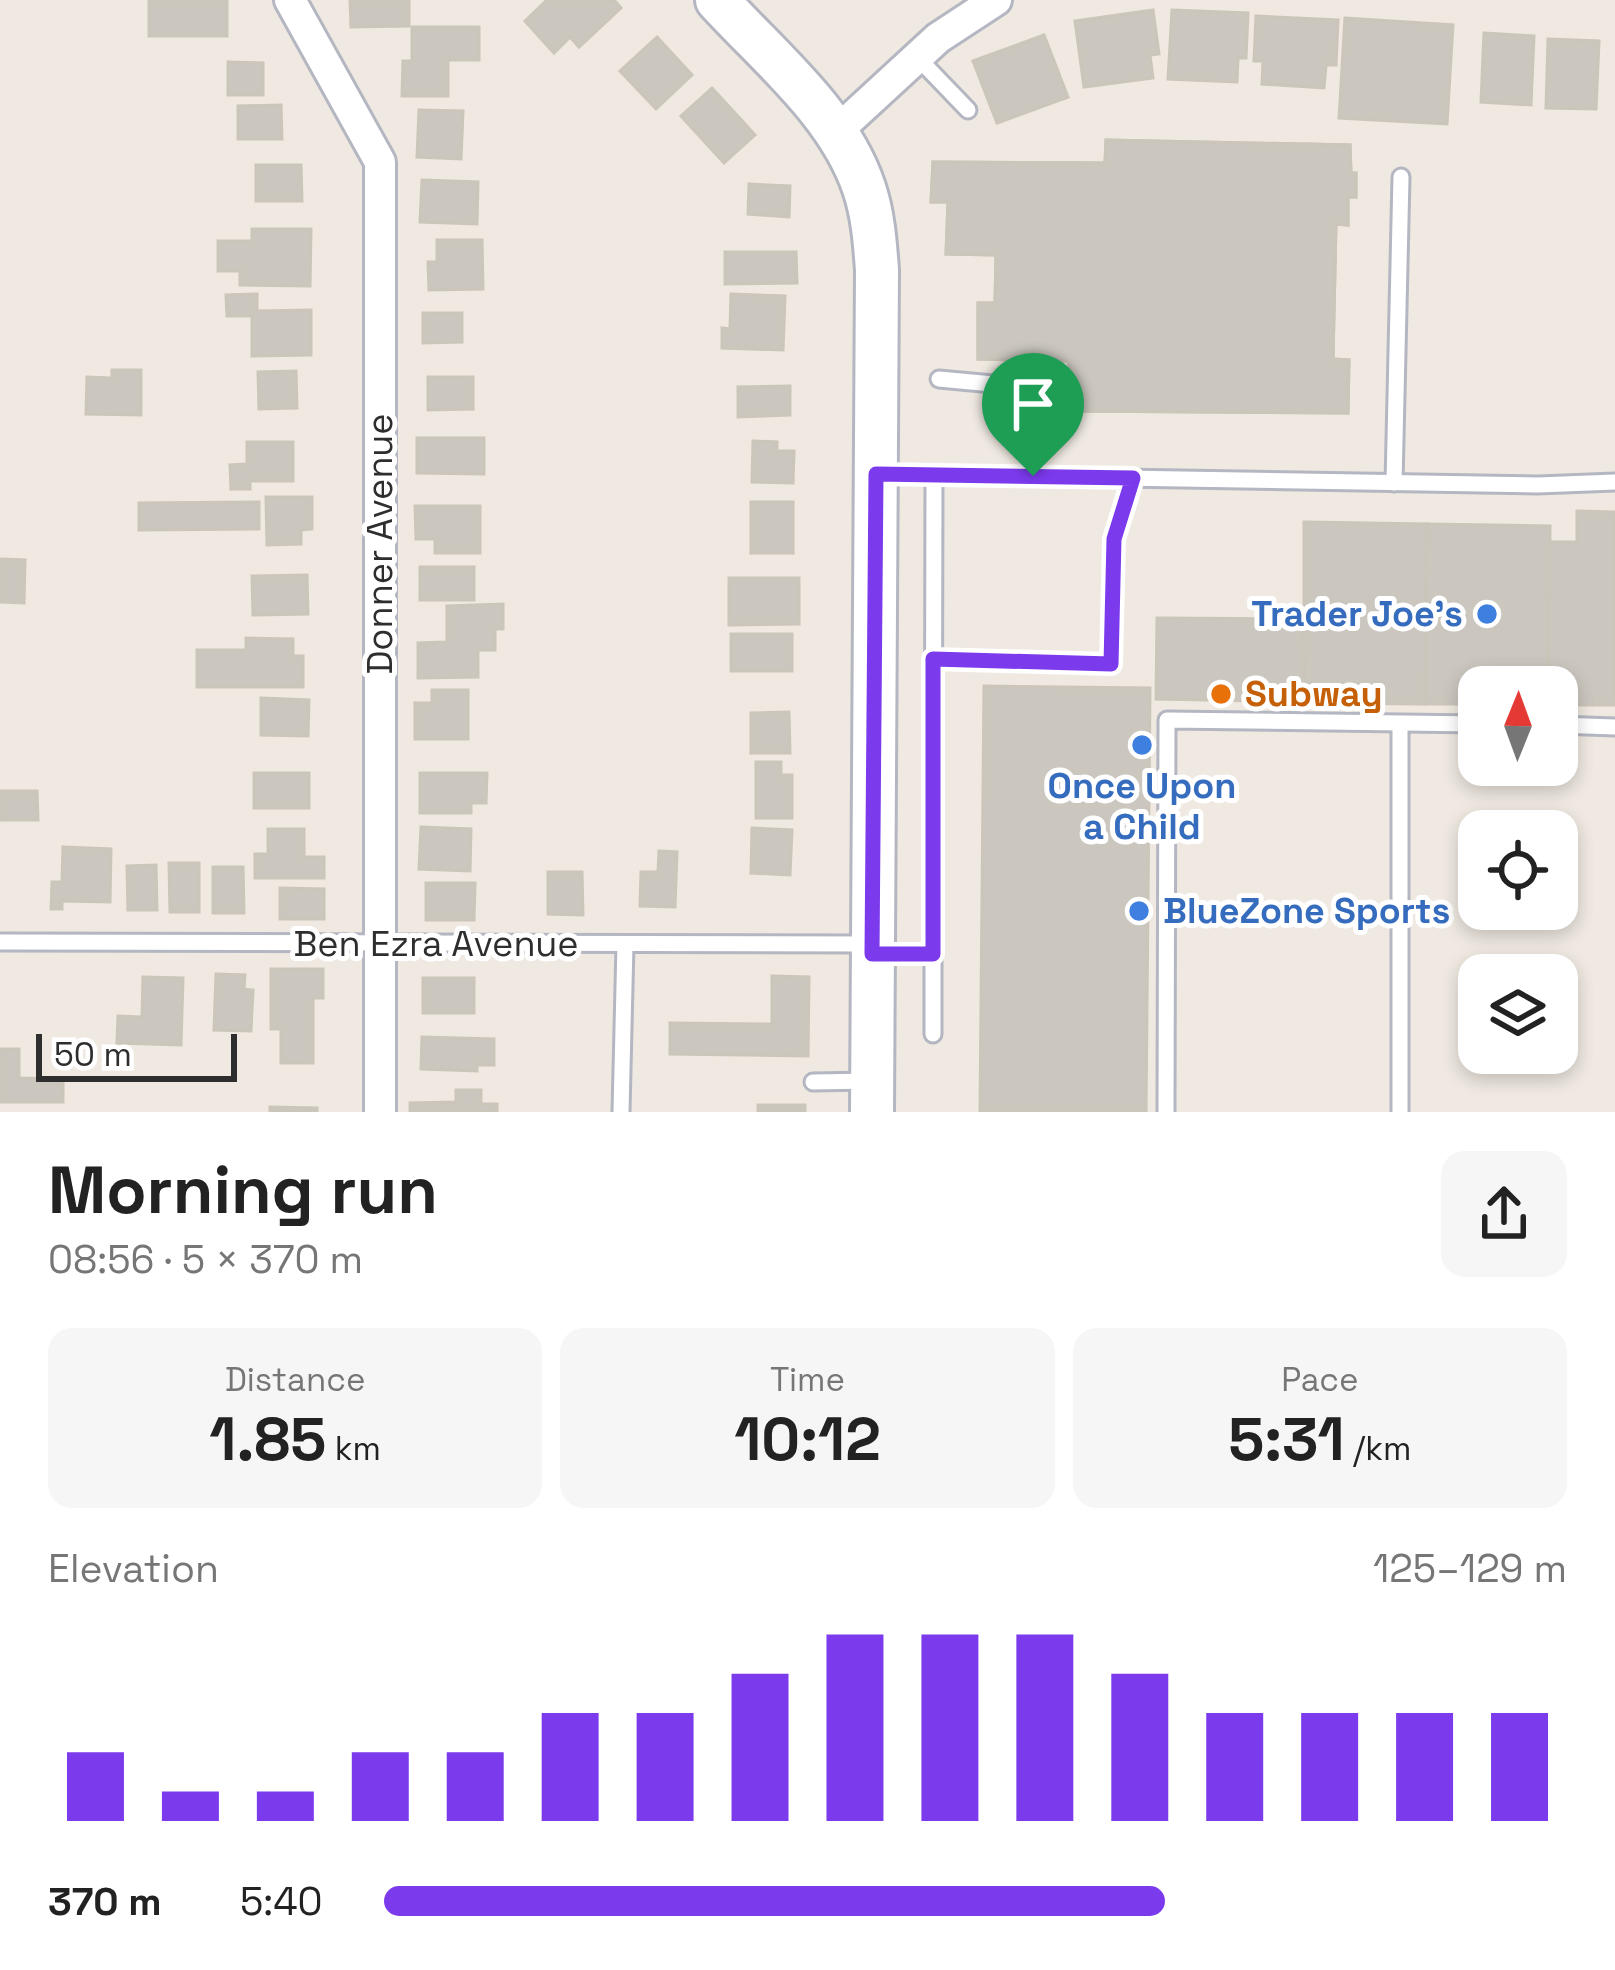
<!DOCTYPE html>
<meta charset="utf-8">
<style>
body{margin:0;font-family:"Space Grotesk",sans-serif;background:#f6f6f6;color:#222;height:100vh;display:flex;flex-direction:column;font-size:45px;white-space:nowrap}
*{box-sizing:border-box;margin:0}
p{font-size:39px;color:#767676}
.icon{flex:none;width:66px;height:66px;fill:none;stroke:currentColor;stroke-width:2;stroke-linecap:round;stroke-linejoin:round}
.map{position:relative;height:1112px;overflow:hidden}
.panel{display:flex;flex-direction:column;background:#fff;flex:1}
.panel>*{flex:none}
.needle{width:78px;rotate:1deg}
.controls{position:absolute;left:1458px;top:666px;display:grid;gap:24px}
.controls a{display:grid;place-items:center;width:120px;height:120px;border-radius:24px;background:#fff;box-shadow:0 6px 18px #0003;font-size:60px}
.scale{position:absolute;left:36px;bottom:30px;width:201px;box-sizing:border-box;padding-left:12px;border:6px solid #2e2e2e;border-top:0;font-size:33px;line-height:42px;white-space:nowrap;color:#2e2e2e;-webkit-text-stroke:9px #fff;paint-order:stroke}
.pin{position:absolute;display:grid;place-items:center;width:102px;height:102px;color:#fff;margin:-123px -51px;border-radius:50% 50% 50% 0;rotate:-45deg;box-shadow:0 0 12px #0007}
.pin .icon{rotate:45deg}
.round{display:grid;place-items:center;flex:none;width:126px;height:126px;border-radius:24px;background:#f6f6f6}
.summary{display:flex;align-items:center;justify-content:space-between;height:204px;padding:0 48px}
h1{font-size:66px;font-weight:700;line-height:90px}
.figures{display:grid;grid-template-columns:repeat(3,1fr);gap:18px;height:204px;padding:12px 48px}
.figures div{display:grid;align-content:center;border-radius:24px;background:#f6f6f6;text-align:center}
.figures b{font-size:60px;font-weight:700}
.figures small{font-size:33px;font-weight:400}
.figures p{font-size:33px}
.chart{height:336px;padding:24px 48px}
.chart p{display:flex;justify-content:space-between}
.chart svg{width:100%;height:216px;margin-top:12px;stroke:#7c3aed;stroke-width:6}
ul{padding:0 48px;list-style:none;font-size:39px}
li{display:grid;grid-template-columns:192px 144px 1fr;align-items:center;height:90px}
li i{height:30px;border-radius:15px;background:#7c3aed}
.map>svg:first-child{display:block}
.building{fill:#cbc7bf;stroke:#cbc5ba;stroke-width:3;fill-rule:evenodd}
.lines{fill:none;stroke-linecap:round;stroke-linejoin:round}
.lane-casing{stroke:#b4b7c1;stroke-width:21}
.street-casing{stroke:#b4b7c1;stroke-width:36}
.secondary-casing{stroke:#b4b7c1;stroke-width:48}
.lane{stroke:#fff;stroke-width:15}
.street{stroke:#fff;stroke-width:30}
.secondary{stroke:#fff;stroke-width:42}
.route-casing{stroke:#fff;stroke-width:24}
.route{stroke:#7c3aed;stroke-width:15}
.shop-dot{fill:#3f7fe0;stroke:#fff;stroke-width:4.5}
.food-dot{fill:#e8710a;stroke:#fff;stroke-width:4.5}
.labels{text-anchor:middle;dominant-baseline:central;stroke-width:10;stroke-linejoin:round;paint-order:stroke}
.street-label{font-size:36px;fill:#2e2e2e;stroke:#fff}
.shop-label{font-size:36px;font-weight:bold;fill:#366cbe;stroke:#fff;text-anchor:end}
.food-label{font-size:36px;font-weight:bold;fill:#c56008;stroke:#fff;text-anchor:start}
</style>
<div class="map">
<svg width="1615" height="1112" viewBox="0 0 1615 1112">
<rect width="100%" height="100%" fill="#efe9e1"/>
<!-- building -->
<g class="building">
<rect x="149" y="0" width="78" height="36"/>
<path d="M 350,0 L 409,0 L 409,26 L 351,27 Z"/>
<path d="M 547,0 L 614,0 L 621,8 L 579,47 L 570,37 L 554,53 L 525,21 Z"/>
<path d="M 1153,10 L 1159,54 L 1150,55 L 1153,78 L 1084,87 L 1075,21 Z"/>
<path d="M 1172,10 L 1248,13 L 1246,58 L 1238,58 L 1237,82 L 1168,79 Z"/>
<path d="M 1256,16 L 1338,20 L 1336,65 L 1326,65 L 1324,88 L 1262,84 L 1263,61 L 1254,61 Z"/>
<path d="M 1345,18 L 1453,25 L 1447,124 L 1339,118 Z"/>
<path d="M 412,27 L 479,27 L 479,60 L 448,60 L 448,96 L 402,96 L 403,61 L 412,61 Z"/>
<path d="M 1484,33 L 1534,36 L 1531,105 L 1481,102 Z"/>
<path d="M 1044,35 L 1068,97 L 997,123 L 973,61 Z"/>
<path d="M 657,37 L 692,75 L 656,109 L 620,71 Z"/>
<path d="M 1548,39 L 1599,41 L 1596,109 L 1546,108 Z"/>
<path d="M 228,62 L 263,63 L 263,95 L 228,95 Z"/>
<path d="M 712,88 L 755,135 L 724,163 L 681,116 Z"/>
<path d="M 281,105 L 282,139 L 238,139 L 238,106 Z"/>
<path d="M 419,110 L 463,111 L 461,159 L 417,157 Z"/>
<path d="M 1106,140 L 1350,145 L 1351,173 L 1356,173 L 1356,197 L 1348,197 L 1348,225 L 1336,224 L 1333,359 L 1349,360 L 1348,413 L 1069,411 L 1069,361 L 978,359 L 978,303 L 995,303 L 996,255 L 946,254 L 948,202 L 931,202 L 933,162 L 1105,163 ZM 1113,239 L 1245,239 L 1241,348 L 1130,346 L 1130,333 L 1150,333 L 1151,270 L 1113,270 Z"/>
<path d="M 1106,140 L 1350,145 L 1351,173 L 1356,173 L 1356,197 L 1348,197 L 1348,225 L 1336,224 L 1333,359 L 1349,360 L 1348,413 L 1069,411 L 1069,361 L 978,359 L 978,303 L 995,303 L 996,255 L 946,254 L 948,202 L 931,202 L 933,162 L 1105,163 Z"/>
<path d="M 256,165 L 301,165 L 302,201 L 256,201 Z"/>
<path d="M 422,180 L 478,182 L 477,224 L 420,222 Z"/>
<path d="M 749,184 L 790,186 L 789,217 L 748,214 Z"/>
<path d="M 252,229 L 311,229 L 310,286 L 240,285 L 240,271 L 218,271 L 218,241 L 252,241 Z"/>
<path d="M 437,240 L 482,240 L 483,289 L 429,290 L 428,262 L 437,262 Z"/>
<path d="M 725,252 L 796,252 L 797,283 L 725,284 Z"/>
<path d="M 257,294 L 257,311 L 311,310 L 311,355 L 252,356 L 252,316 L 227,316 L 226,295 Z"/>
<path d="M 731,294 L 785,296 L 783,350 L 722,348 L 722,328 L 730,329 Z"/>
<path d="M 423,313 L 462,313 L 462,342 L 423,343 Z"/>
<path d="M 112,370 L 141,370 L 141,415 L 86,414 L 87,377 L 112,378 Z"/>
<path d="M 296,371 L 297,408 L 259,409 L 258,372 Z"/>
<path d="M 428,377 L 473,377 L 473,409 L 428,410 Z"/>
<path d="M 790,386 L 790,415 L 738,417 L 738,387 Z"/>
<path d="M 417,438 L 484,438 L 484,474 L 417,473 Z"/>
<path d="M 753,441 L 777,442 L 777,451 L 794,451 L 793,483 L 752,482 Z"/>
<path d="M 247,442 L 293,442 L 293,481 L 250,481 L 250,489 L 231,489 L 230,465 L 247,464 Z"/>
<path d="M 266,497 L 312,497 L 312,529 L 301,530 L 301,544 L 267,545 Z"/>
<path d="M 259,502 L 259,529 L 139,530 L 139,503 Z"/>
<rect x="751" y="502" width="42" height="51"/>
<path d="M 415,506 L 480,506 L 480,553 L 435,553 L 435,539 L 416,539 Z"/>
<path d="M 1577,511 L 1615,512 L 1615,705 L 1557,705 L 1557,687 L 1548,687 L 1549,542 L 1577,542 Z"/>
<path d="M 1304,522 L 1427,524 L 1425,704 L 1304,703 Z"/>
<path d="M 1427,524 L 1550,526 L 1548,687 L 1479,687 L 1479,704 L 1425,704 Z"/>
<path d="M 0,559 L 25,560 L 24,603 L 0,602 Z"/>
<rect x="420" y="567" width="54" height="33"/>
<path d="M 307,575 L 308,614 L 253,615 L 252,576 Z"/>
<path d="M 729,578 L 799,578 L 799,624 L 729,625 Z"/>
<path d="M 503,604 L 503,629 L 495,629 L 495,650 L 478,650 L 478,677 L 418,678 L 418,643 L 447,642 L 447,606 Z"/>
<path d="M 1157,618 L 1304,619 L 1303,702 L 1156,699 Z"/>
<rect x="731" y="634" width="61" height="37"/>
<path d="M 246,638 L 293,639 L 293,656 L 303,656 L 303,687 L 197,687 L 197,650 L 246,650 Z"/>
<path d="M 984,686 L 1150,688 L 1146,1112 L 980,1112 Z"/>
<path d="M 432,690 L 468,690 L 468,739 L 415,739 L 415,703 L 432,703 Z"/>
<path d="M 261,698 L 309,700 L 308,736 L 261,735 Z"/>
<path d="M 789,712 L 790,753 L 751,753 L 751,713 Z"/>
<path d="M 756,762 L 781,762 L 781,775 L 792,775 L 792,818 L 756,818 Z"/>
<rect x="254" y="773" width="55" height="35"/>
<path d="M 420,773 L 487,773 L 486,803 L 471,803 L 471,813 L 420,813 Z"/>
<path d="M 0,791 L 37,791 L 38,820 L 0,820 Z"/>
<path d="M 421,827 L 471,829 L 470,871 L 419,869 Z"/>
<path d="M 752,828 L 792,830 L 790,875 L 751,873 Z"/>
<path d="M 268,829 L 304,829 L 304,857 L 324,857 L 324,878 L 255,878 L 255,854 L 268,854 Z"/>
<path d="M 63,847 L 111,849 L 110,902 L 62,901 L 62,909 L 51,909 L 52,882 L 62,882 Z"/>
<path d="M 659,851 L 677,852 L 675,907 L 640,906 L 641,872 L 658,872 Z"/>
<path d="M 169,863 L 199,863 L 199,912 L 170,912 Z"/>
<path d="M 156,865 L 157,910 L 128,910 L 127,866 Z"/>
<path d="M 213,867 L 243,867 L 244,913 L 213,913 Z"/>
<path d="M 548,872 L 582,872 L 583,915 L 548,914 Z"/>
<path d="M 426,883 L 475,883 L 474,920 L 426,920 Z"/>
<path d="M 280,888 L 324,889 L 324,919 L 280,919 Z"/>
<path d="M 271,969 L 323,969 L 323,998 L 313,998 L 313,1063 L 281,1063 L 281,1029 L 271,1029 Z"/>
<path d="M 216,974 L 245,975 L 244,989 L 253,990 L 251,1031 L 214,1030 Z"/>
<path d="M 772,976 L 809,977 L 808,1056 L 670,1054 L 670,1023 L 772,1024 Z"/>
<path d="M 143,977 L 183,978 L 181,1045 L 117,1043 L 118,1016 L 142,1017 Z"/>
<rect x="423" y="978" width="51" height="35"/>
<path d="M 422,1037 L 494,1039 L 494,1065 L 477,1065 L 477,1071 L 421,1069 Z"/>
<path d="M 0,1049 L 19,1049 L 19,1078 L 63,1079 L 63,1102 L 0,1102 Z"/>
<path d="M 456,1090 L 481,1090 L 481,1104 L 497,1104 L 497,1112 L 410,1112 L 410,1103 L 456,1102 Z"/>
<rect x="758" y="1105" width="47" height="7"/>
<path d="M 270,1107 L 317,1108 L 317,1112 L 270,1112 Z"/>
</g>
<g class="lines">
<defs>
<g id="lane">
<path d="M 917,57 L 968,110"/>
<path d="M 939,379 L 1035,388 L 1032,476"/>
<path d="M 880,474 L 1538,485 L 1615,482"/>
<path d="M 1394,483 L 1401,177"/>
<path d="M 933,659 L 1111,664 L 1113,539 L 1133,478"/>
<path d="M 1400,724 L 1400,1112"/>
<path d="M 1557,725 L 1615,727"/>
<path d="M 0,942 L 872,944"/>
<path d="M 875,954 L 933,954 L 934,475"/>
<path d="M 933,1034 L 933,954"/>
<path d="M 813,1082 L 870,1081"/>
<path d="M 621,1112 L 625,944"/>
<path d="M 1166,1112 L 1167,720 L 1479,724"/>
</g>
<g id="street">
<path d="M 290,0 L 380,162 L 380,1112"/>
<path d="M 837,131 L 938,38 L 996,0"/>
</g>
<path id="secondary" d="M 717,0 C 769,57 839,113 864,188 C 873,214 875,243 877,270 L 872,1112"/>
</defs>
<!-- lane casing -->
<use href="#lane" class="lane-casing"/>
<!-- street casing -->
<use href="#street" class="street-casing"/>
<!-- secondary casing -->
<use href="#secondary" class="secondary-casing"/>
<!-- lane -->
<use href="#lane" class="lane"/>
<!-- street -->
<use href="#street" class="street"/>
<!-- secondary -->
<use href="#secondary" class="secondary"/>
</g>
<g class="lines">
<defs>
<path id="route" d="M 876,474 L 1133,478 L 1114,539 L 1111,664 L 933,659 L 933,954 L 872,954 Z"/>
</defs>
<!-- route casing -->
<use href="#route" class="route-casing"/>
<!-- route -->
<use href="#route" class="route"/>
</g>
<!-- markers -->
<g class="shop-dot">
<circle cx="1487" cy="614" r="12"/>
<circle cx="1142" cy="745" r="12"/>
<circle cx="1139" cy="911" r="12"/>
</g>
<circle class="food-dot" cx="1221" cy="694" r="12"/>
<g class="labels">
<!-- street labels -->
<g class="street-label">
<text transform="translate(380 544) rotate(-90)">Donner Avenue</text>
<text x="436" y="944">Ben Ezra Avenue</text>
</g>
<!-- shop labels -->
<g class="shop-label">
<text x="1463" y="614">Trader Joe's</text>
<text x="1142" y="786" text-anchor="middle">Once Upon<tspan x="1142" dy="41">a Child</tspan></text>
<text x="1163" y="911" text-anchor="start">BlueZone Sports</text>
</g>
<!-- food labels -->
<g class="food-label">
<text x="1245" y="694">Subway</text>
</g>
</g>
</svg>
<div class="controls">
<a><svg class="needle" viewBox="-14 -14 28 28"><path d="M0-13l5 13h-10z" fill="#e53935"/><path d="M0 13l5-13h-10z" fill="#767676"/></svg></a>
<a><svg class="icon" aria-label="locate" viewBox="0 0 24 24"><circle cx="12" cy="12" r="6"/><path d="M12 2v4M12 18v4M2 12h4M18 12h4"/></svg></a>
<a><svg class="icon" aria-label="layers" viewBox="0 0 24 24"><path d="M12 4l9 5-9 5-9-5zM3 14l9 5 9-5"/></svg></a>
</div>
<div class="scale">50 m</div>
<div class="pin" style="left:1033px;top:476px;background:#1e9e55"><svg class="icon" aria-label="arrive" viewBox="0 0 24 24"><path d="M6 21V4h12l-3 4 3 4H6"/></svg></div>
</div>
<section class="panel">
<div class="summary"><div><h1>Morning run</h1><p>08:56 · 5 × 370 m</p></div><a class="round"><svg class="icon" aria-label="share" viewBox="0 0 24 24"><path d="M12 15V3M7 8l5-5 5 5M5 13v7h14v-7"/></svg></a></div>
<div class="figures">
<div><p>Distance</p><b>1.85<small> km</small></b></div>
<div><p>Time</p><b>10:12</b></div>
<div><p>Pace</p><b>5:31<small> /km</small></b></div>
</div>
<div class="chart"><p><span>Elevation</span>125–129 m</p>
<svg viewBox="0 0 160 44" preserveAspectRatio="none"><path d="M5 44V30M15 44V38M25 44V38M35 44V30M45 44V30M55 44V22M65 44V22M75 44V14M85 44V6M95 44V6M105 44V6M115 44V14M125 44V22M135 44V22M145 44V22M155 44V22"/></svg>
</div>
<ul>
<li><b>370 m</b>5:40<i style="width:66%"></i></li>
</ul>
</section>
